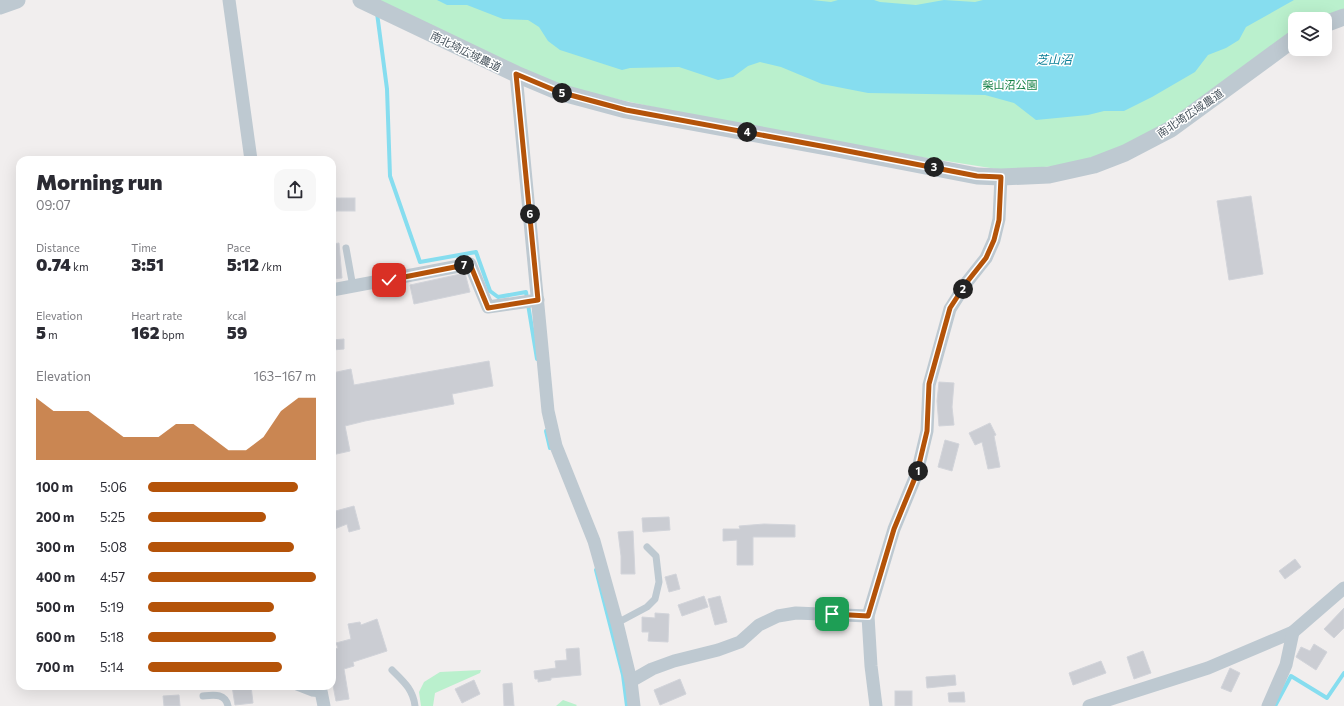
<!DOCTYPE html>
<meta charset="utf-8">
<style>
body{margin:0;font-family:Commissioner,"Noto Sans JP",sans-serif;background:#f7f7f7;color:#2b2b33;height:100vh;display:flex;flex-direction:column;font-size:15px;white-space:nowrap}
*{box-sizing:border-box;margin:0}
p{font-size:13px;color:#7c7c81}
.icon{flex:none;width:22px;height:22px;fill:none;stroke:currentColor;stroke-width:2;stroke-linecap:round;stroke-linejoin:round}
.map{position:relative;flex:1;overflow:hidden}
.drawer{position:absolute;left:16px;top:156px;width:320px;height:534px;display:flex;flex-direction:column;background:#fff;border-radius:12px;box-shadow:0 4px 16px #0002}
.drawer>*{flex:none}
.buttons{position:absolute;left:1288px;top:12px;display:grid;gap:8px}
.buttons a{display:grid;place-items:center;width:44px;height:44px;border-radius:8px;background:#fff;box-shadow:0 4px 16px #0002;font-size:20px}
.pin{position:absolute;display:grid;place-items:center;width:34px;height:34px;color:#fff;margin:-17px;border-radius:8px;box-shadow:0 2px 6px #0006}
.km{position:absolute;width:20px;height:20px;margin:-10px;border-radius:50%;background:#222;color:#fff;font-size:11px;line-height:20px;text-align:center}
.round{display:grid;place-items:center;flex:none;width:42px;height:42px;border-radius:12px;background:#f7f7f7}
.head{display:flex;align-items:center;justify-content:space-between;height:68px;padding:0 20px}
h1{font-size:22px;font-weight:800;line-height:30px}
.metrics{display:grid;grid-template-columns:repeat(3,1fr);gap:6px;height:68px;padding:4px 20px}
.metrics div{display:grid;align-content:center}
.metrics b{font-size:17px;font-weight:800}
.metrics small{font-size:11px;font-weight:400}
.metrics p{font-size:11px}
.chart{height:112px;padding:8px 20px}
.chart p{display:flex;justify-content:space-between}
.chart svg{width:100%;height:72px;margin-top:4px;fill:#b45309;opacity:.7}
ul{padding:0 20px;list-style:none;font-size:13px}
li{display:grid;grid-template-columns:64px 48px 1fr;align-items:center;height:30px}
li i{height:10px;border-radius:5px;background:#b45309}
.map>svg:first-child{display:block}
.green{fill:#baf0cd}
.water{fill:#86ddef}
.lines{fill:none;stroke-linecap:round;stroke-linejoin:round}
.stream{stroke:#86ddef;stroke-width:4}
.building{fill:#cbcdd3;stroke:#d2d4da}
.service{stroke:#bec9d1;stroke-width:7}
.minor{stroke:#bec9d1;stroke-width:13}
.tertiary{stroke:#bec9d1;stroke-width:17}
.route-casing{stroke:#fff;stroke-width:8}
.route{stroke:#b45309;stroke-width:5}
.labels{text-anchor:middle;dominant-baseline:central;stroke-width:3;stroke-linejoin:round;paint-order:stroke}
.street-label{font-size:11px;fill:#46525c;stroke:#fff}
.park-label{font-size:11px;fill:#148046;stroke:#fff}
.water-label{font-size:12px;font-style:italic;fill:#087e96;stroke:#fff}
</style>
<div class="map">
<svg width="1344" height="706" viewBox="0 0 1344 706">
<rect width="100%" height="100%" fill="#f1eeee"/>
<!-- green -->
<g class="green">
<path d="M 376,0 L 1344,0 L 1344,10 L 1321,19 L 1295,19 L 1295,32 L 1170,122 L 1120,148 L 1088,160 L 1058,166 L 1003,170 L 908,155 L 685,114 L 562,87 Z"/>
<path d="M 481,670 L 480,673 L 435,693 L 433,706 L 421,706 L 419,692 L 424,682 L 440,672 Z"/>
<path d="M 563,700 L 577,705 L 576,706 L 556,706 Z"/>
</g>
<!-- water -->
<path class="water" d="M 437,0 L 812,0 L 831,2 L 838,0 L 874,0 L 880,2 L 916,5 L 944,0 L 975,2 L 983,0 L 1294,0 L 1246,27 L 1239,40 L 1226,48 L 1208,55 L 1195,72 L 1152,97 L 1124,111 L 1104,111 L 1088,115 L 1036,120 L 1014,103 L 985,95 L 868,93 L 822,84 L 781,67 L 760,62 L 748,66 L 733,77 L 718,80 L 679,67 L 630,68 L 622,70 L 560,50 L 548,41 L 539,27 L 528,20 L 503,19 L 467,5 L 447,5 Z"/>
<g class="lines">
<!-- stream -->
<g class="stream">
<path d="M 377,13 L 387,89 L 390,176 L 420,262 L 476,252 L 490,291 L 498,297 L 526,292 L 537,359"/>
<path d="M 546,431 L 550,448"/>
<path d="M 596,570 L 623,675 L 627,706"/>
<path d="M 1275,706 L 1291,676 L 1327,698 L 1344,673"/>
</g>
</g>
<!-- building -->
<g class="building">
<path d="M 1251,196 L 1263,274 L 1229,280 L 1217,201 Z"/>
<rect x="336" y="198" width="19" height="13"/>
<path d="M 339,243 L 342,278 L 332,279 L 332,244 Z"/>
<path d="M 465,273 L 470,292 L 414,304 L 410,285 Z"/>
<path d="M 344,339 L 344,349 L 333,350 L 332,340 Z"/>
<path d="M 489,361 L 493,386 L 452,394 L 454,404 L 365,421 L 345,426 L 350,451 L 332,455 L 332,373 L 351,369 L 354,385 Z"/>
<path d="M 939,382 L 954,383 L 952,407 L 954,425 L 939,426 L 937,401 Z"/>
<path d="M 990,423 L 996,435 L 994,436 L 1000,467 L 988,469 L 982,442 L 975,445 L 969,433 Z"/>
<path d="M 945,440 L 959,444 L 952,471 L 938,467 Z"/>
<path d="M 354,506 L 360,529 L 349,532 L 347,524 L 332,530 L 332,512 Z"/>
<path d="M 669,517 L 670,530 L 643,532 L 642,518 Z"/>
<path d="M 764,524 L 795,525 L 795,537 L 753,537 L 753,565 L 737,565 L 737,540 L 723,541 L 723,529 L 740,529 L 739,526 Z"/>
<path d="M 633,531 L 635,574 L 621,574 L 621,556 L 618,532 Z"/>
<path d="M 1295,559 L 1301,567 L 1285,579 L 1279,571 Z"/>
<path d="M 676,574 L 680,589 L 669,592 L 665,577 Z"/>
<path d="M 704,596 L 708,607 L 682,616 L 678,605 Z"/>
<path d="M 720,596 L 727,622 L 715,625 L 708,599 Z"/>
<path d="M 1344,608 L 1344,628 L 1334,638 L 1324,629 Z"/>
<path d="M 655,613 L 669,614 L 668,642 L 648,641 L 649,632 L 642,632 L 642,617 L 655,618 Z"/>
<path d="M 377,619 L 387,651 L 353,662 L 354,666 L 344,669 L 349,699 L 336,701 L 332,680 L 332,650 L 338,648 L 336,643 L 351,639 L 348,624 L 360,622 L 361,625 Z"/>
<path d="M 1314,644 L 1327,652 L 1316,670 L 1296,657 L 1301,647 L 1310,651 Z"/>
<path d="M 579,648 L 581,675 L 551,678 L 551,680 L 538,682 L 538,679 L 535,679 L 534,671 L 556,668 L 555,661 L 567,660 L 566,649 Z"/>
<path d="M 1143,651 L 1151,673 L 1134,679 L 1127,657 Z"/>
<path d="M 1101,661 L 1106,673 L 1073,685 L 1069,673 Z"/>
<path d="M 1230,668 L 1240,673 L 1231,692 L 1221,688 Z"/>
<path d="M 955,675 L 956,685 L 927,688 L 926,677 Z"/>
<path d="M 680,679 L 686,694 L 660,705 L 654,690 Z"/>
<path d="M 474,680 L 480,694 L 462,703 L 455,689 Z"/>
<path d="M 512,683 L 514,706 L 504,706 L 503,684 Z"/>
<path d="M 232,686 L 251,686 L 253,703 L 235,705 Z"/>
<rect x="895" y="691" width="17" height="15"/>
<path d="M 964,692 L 965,702 L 949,702 L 948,693 Z"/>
<path d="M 179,695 L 180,706 L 164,706 L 163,696 Z"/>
</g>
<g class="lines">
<!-- service -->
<g class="service">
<path d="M 346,248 L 353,287"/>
<path d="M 617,623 L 647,607 L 655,599 L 659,582 L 656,556 L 647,547"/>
<path d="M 392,670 C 403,681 413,689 415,706"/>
<path d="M 294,686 L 312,693 L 322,694"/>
<path d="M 203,696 C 214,695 225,693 228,706"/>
</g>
<!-- minor -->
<g class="minor">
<path d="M 229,0 L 251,160"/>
<path d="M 516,74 L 548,411 L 556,446 L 594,541 L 617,623 L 631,681 L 634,706"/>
<path d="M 332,290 L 470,264 L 488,307 L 538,300"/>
<path d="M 631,681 L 652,669 L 674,661 L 718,650 L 740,642 L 759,625 L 778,616 L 796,613 L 868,616"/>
<path d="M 320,686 L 324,706"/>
<path d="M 876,706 L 871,666 L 868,616 L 894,529 L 917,473 L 927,431 L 929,385 L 950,309 L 967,282 L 986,258 L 994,240 L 999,219 L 1001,177"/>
<path d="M 1089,706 L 1208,668 L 1293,632 L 1344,588"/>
<path d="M 1268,706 L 1286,665 L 1293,632"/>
</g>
<!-- tertiary -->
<g class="tertiary">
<path d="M 361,0 L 516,74 L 559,92 L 626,110 L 832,148 L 977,176 L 1001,177 L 1049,175 L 1094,165 L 1125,153 L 1171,129 L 1295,38"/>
<path d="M 0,6 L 17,0"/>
<path d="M 1325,24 L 1344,17"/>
</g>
</g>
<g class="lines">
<defs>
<path id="route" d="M 389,280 L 470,264 L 488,308 L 538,300 L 516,74 L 559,92 L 626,110 L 832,148 L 977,176 L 1001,177 L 999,220 L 994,240 L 986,258 L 967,282 L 950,308 L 929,384 L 927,431 L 917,473 L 894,529 L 868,616 L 832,614"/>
</defs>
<!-- route casing -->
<use href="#route" class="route-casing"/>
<!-- route -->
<use href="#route" class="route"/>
</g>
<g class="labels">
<!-- street labels -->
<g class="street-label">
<text transform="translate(466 51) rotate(26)">南北埼広域農道</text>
<text transform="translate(1190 113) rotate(-34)">南北埼広域農道</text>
</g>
<!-- park labels -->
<g class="park-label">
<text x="1010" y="84">柴山沼公園</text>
</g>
<!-- water labels -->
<g class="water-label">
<text x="1054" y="59">芝山沼</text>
</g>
</g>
</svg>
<div class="buttons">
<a><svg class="icon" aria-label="layers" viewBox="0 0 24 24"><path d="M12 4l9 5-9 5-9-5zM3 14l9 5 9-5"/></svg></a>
</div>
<div class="pin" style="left:832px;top:614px;background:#1e9e55"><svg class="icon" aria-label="arrive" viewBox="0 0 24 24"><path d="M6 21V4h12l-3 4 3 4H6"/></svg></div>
<div class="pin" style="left:389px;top:280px;background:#d93025"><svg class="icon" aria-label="check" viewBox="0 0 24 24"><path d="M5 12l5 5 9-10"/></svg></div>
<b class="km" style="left:918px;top:471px">1</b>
<b class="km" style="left:963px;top:289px">2</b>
<b class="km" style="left:934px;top:167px">3</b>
<b class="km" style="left:747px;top:132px">4</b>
<b class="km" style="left:562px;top:93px">5</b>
<b class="km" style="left:530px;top:214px">6</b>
<b class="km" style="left:464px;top:265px">7</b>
<section class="drawer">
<div class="head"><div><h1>Morning run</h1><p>09:07</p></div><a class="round"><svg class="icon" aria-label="share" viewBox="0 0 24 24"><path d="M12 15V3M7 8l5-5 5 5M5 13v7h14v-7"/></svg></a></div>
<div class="metrics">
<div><p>Distance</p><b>0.74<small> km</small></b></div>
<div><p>Time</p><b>3:51</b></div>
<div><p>Pace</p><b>5:12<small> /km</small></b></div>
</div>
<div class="metrics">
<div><p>Elevation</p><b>5<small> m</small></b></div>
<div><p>Heart rate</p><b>162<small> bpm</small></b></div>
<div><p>kcal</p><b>59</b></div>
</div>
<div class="chart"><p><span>Elevation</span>163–167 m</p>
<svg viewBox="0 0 160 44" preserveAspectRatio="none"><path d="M0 44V6L10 14L20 14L30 14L40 22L50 30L60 30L70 30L80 22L90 22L100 30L110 38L120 38L130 30L140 14L150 6L160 6V44z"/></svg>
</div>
<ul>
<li><b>100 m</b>5:06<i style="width:89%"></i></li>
<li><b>200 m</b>5:25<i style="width:70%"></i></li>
<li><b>300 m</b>5:08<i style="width:87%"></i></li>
<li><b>400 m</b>4:57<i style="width:100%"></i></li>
<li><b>500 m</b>5:19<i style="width:75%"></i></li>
<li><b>600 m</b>5:18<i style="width:76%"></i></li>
<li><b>700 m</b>5:14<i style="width:80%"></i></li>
</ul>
</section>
</div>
